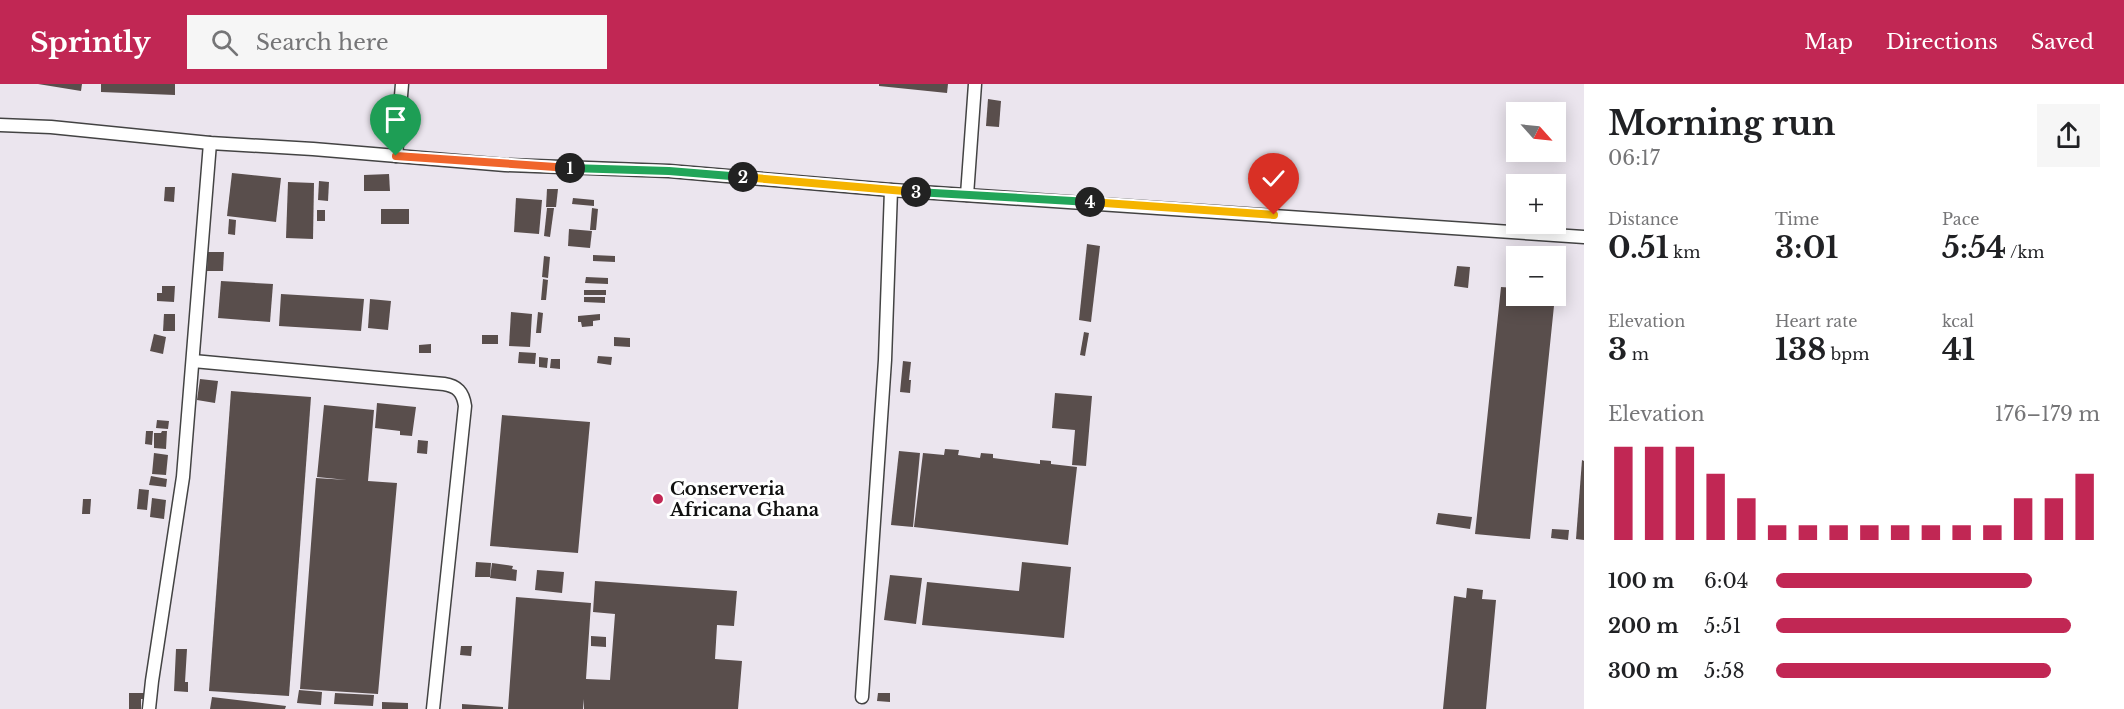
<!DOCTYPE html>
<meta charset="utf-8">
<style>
body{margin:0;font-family:"Libre Baskerville",serif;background:#f6f6f6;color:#202124;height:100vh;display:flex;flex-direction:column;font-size:22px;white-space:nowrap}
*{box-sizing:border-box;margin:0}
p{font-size:20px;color:#757577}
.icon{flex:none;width:33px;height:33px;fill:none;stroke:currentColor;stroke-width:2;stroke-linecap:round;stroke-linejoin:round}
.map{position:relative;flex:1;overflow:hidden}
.sheet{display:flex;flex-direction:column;background:#fff;width:540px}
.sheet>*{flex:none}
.needle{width:39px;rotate:117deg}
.controls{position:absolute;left:1506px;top:18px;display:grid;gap:12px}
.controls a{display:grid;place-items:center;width:60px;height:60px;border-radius:0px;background:#fff;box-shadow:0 3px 15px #0003;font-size:30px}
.pin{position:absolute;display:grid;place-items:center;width:51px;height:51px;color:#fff;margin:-62px -26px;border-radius:50% 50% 50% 0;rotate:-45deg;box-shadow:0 0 6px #0007}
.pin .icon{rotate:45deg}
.km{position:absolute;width:30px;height:30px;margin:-15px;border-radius:50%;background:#222;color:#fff;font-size:16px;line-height:30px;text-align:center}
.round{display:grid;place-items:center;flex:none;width:63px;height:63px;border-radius:0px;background:#f6f6f6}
.head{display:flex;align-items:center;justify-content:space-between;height:102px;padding:0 24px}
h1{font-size:33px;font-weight:800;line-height:45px}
.figures{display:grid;grid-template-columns:repeat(3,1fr);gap:9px;height:102px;padding:6px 24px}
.figures div{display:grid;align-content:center}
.figures b{font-size:30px;font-weight:800}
.figures small{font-size:16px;font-weight:400}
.figures p{font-size:16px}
.chart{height:168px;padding:12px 24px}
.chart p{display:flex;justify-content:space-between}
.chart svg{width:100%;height:108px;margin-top:6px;stroke:#c12754;stroke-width:6}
ul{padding:0 24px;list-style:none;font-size:20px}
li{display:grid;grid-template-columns:96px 72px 1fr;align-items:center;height:45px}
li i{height:15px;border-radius:8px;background:#c12754}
header{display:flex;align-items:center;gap:36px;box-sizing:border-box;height:84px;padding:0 30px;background:#c12754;color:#fff}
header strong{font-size:28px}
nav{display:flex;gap:33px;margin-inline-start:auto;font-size:21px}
.search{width:420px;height:54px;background:#f6f6f6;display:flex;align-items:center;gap:15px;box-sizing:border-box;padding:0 21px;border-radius:0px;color:#757577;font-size:22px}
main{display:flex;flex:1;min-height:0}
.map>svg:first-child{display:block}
.industrial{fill:#ebe5ee;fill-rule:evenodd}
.building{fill:#594e4c}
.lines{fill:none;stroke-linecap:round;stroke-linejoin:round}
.minor-casing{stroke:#434343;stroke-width:15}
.minor{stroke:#fff;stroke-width:12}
.split-1-casing{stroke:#fff;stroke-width:12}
.split-2-casing{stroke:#fff;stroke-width:12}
.split-3-casing{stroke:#fff;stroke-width:12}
.split-4-casing{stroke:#fff;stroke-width:12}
.split-5-casing{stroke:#fff;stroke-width:12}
.split-1{stroke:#f0652b;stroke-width:8}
.split-2{stroke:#22a559;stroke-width:8}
.split-3{stroke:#f5b400;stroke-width:8}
.split-4{stroke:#22a559;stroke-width:8}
.split-5{stroke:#f5b400;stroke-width:8}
.poi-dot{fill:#c12754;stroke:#fff;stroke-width:2}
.labels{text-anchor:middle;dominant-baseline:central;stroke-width:6;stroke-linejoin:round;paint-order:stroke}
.poi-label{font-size:18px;font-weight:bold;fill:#101010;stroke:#fff;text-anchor:start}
</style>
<header>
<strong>Sprintly</strong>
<div class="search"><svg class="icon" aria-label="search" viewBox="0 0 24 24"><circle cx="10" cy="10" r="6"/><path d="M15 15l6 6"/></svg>Search here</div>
<nav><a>Map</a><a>Directions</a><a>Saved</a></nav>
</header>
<main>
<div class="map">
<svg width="1584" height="625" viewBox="0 0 1584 625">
<rect width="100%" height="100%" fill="#fffaf3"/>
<!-- industrial -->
<path class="industrial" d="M 0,0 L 1584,0 L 1584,625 L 0,625 ZM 1516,28 L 1556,28 L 1556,68 L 1516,68 ZM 1516,100 L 1556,100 L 1556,140 L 1516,140 ZM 1516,172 L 1556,172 L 1556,212 L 1516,212 Z"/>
<!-- building -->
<g class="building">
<path d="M 38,0 L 82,0 L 81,7 Z"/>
<path d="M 101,0 L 175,0 L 175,11 L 101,8 Z"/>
<path d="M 879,0 L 948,0 L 947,9 L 879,2 Z"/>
<path d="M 988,15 L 1001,17 L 999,43 L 986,42 Z"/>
<path d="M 232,89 L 281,94 L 276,138 L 227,132 Z"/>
<path d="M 389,90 L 390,107 L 364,107 L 364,91 Z"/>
<path d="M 319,97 L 329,98 L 328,117 L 318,116 Z"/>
<path d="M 288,98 L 314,99 L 313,155 L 286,154 Z"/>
<path d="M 165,103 L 175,103 L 174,118 L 164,117 Z"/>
<path d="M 547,105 L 558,105 L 556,123 L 546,123 Z"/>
<path d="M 516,114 L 542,116 L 539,150 L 514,148 Z"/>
<path d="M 573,114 L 594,116 L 594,122 L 572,120 Z"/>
<path d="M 547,124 L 554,124 L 550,153 L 544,152 Z"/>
<path d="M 592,124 L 598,125 L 596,146 L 590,146 Z"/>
<rect x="381" y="125" width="28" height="15"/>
<rect x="317" y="126" width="8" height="11"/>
<path d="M 229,135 L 236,136 L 235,151 L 228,150 Z"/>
<path d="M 569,145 L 592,147 L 590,164 L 568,162 Z"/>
<path d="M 1087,160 L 1100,162 L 1091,238 L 1079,236 Z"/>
<path d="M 208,168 L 224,168 L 223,187 L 207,187 Z"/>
<path d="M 593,171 L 615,172 L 615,178 L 593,177 Z"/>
<path d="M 544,172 L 550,173 L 548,194 L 542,193 Z"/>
<path d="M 1457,182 L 1470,183 L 1468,204 L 1454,202 Z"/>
<path d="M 586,193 L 608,194 L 608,200 L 585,199 Z"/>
<path d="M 543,195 L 548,196 L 546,216 L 541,216 Z"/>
<path d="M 221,197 L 273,200 L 270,238 L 218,234 Z"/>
<path d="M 162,202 L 175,202 L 174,218 L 157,217 L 157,209 L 162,209 Z"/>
<path d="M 1501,203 L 1516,204 L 1516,212 L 1555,212 L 1530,455 L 1475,450 Z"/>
<rect x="584" y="206" width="22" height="5"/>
<path d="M 281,210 L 364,215 L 361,247 L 279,242 Z"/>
<path d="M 584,213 L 605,213 L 605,219 L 584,218 Z"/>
<path d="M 370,215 L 391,217 L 388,246 L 368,244 Z"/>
<path d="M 511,228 L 532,230 L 530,263 L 509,262 Z"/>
<path d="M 538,228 L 543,229 L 541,249 L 536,249 Z"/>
<path d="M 164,230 L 175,230 L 175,247 L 163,247 Z"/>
<path d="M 600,230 L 600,236 L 593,237 L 593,242 L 582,243 L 581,238 L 578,238 L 578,232 Z"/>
<path d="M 1084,248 L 1089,249 L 1085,272 L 1080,271 Z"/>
<path d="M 154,250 L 166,253 L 163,270 L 150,267 Z"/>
<rect x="482" y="251" width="16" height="9"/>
<path d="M 614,253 L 630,254 L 630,263 L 614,262 Z"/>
<path d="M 431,260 L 431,269 L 419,269 L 419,261 Z"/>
<path d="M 519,268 L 536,269 L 535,280 L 518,279 Z"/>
<path d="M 598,272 L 612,273 L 611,281 L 597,279 Z"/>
<path d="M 539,273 L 548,274 L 547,284 L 539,283 Z"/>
<path d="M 551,275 L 560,275 L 560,285 L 550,284 Z"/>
<path d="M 903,277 L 911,278 L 909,296 L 911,296 L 910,309 L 900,308 Z"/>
<path d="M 200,295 L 218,297 L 215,319 L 197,316 Z"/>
<path d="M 231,307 L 311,313 L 289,612 L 209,607 Z"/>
<path d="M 1055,309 L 1092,312 L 1086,382 L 1072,381 L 1075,346 L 1052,344 Z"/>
<path d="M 377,319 L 416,323 L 412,352 L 400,351 L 400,347 L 375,344 Z"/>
<path d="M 324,321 L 374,326 L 368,397 L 397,399 L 378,610 L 300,605 L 316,394 L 347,396 L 317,393 Z"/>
<path d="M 502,331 L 590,338 L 578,469 L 490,462 Z"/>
<path d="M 157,336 L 169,337 L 168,345 L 156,344 Z"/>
<path d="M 146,347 L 153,347 L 152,361 L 145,360 Z"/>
<path d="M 162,347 L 167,347 L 166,365 L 154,364 L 154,349 L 161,349 Z"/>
<path d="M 418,356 L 428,357 L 427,370 L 417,369 Z"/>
<path d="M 945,365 L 959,366 L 958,371 L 980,374 L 981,369 L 993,370 L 993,374 L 1040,380 L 1040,376 L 1051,377 L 1051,380 L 1077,383 L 1068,461 L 914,443 L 923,369 L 944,371 Z"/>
<path d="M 899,367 L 920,369 L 913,443 L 891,441 Z"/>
<path d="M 154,369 L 168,371 L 166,391 L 152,390 Z"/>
<path d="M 1582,376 L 1584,377 L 1584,456 L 1576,455 Z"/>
<path d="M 151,392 L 167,395 L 166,403 L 149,401 Z"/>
<path d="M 139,405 L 149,406 L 147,426 L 137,425 Z"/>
<path d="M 152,414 L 166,416 L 164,435 L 150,433 Z"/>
<path d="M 83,415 L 91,415 L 90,430 L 82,430 Z"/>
<path d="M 1438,429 L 1472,433 L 1470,445 L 1436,440 Z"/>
<path d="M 1552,445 L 1569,446 L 1568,456 L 1551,454 Z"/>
<path d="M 476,478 L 491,479 L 490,493 L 475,493 Z"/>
<path d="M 1022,478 L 1071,483 L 1064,554 L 922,541 L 927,498 L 1019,507 Z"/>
<path d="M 492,479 L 513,482 L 512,485 L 517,486 L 516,497 L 490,494 Z"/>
<path d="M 537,486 L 564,488 L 562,509 L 535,506 Z"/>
<path d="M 890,491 L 922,494 L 916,540 L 884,536 Z"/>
<path d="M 595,497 L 737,507 L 734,542 L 717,541 L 715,575 L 742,577 L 738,625 L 584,625 L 584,615 L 583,625 L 508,625 L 516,513 L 591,519 L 586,595 L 610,596 L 615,530 L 593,528 Z"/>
<path d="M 1467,504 L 1483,506 L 1482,515 L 1496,516 L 1486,625 L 1443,625 L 1454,512 L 1466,514 Z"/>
<path d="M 591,552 L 606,553 L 606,563 L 591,562 Z"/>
<path d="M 461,562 L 472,562 L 471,572 L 460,571 Z"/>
<path d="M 176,565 L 187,565 L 185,598 L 188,598 L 188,608 L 174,607 Z"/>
<path d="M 299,606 L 322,608 L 321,621 L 297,619 Z"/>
<path d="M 129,609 L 144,609 L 144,615 L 141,615 L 141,625 L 129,625 Z"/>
<path d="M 335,609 L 374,611 L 373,622 L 334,620 Z"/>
<path d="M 878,609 L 890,609 L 890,618 L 877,617 Z"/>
<path d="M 212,613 L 286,622 L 285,625 L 210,625 Z"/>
<path d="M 382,618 L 408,619 L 408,625 L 382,625 Z"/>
<path d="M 462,620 L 503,623 L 503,625 L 462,625 Z"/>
</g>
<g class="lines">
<defs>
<g id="minor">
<path d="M 0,41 L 51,43 L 210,59 L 313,65 L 505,81 L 669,87 L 891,106 L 1584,153"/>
<path d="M 396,72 L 402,0"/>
<path d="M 967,111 L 975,0"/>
<path d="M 193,277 L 444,300 C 457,302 463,308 465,322 L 433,625"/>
<path d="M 862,613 L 885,276 L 891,106"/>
<path d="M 149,625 L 152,597 L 183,393 L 210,59"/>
</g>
</defs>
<!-- minor casing -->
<use href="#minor" class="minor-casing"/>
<!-- minor -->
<use href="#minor" class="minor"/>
</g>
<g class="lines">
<defs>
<path id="split-1" d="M 396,72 L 570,84"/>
<path id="split-2" d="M 570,84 L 669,87 L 743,93"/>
<path id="split-3" d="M 743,93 L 916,108"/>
<path id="split-4" d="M 916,108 L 1090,118"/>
<path id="split-5" d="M 1090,118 L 1274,131"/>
</defs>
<!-- split-1 casing -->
<use href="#split-1" class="split-1-casing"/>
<!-- split-2 casing -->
<use href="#split-2" class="split-2-casing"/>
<!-- split-3 casing -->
<use href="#split-3" class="split-3-casing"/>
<!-- split-4 casing -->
<use href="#split-4" class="split-4-casing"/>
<!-- split-5 casing -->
<use href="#split-5" class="split-5-casing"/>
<!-- split-1 -->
<use href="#split-1" class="split-1"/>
<!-- split-2 -->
<use href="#split-2" class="split-2"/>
<!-- split-3 -->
<use href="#split-3" class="split-3"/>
<!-- split-4 -->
<use href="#split-4" class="split-4"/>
<!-- split-5 -->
<use href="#split-5" class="split-5"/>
</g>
<!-- markers -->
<circle class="poi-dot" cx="658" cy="415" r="6"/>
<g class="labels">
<!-- poi labels -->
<g class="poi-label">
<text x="670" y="405">Conserveria<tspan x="670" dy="21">Africana Ghana</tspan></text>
</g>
</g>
</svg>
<div class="controls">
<a><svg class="needle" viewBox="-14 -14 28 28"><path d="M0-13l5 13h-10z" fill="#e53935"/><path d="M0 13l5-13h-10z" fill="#757577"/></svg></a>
<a>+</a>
<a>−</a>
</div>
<div class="pin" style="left:396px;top:72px;background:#1e9e55"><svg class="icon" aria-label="arrive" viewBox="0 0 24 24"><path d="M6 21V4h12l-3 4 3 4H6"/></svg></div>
<div class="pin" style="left:1274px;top:131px;background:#d93025"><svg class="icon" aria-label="check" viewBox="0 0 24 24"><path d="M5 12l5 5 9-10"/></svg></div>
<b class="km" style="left:570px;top:84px">1</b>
<b class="km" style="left:743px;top:93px">2</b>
<b class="km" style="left:916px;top:108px">3</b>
<b class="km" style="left:1090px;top:118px">4</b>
</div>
<section class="sheet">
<div class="head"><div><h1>Morning run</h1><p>06:17</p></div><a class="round"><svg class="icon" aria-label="share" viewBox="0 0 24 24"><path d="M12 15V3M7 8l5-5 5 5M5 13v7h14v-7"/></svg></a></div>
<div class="figures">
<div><p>Distance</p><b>0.51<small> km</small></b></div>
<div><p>Time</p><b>3:01</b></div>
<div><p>Pace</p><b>5:54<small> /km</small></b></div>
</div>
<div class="figures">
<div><p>Elevation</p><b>3<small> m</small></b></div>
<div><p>Heart rate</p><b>138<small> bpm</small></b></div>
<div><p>kcal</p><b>41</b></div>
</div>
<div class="chart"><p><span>Elevation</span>176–179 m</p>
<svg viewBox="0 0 160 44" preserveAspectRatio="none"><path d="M5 44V6M15 44V6M25 44V6M35 44V17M45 44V27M55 44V38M65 44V38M75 44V38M85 44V38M95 44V38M105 44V38M115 44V38M125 44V38M135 44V27M145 44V27M155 44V17"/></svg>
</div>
<ul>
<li><b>100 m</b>6:04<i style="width:79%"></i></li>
<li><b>200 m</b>5:51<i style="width:91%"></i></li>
<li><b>300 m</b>5:58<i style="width:85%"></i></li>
</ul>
</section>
</main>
